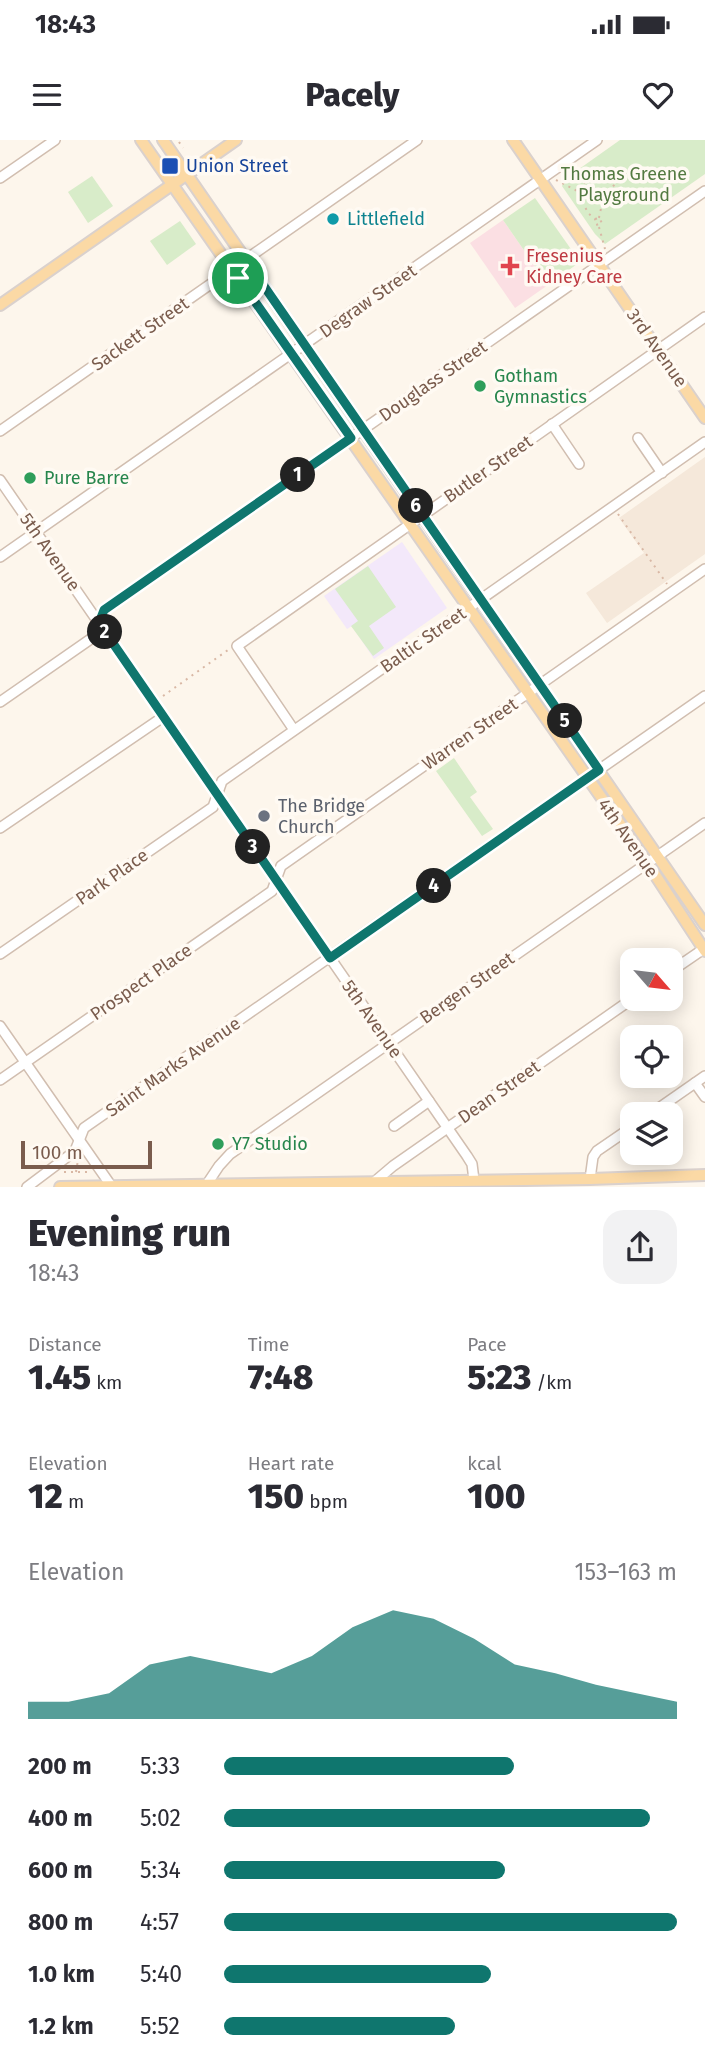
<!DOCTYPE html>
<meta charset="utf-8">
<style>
body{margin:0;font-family:"Fira Sans",sans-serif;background:#f2f2f3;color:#2b2b33;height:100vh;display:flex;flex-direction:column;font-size:26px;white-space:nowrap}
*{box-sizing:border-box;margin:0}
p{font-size:23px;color:#7c7c81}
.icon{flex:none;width:38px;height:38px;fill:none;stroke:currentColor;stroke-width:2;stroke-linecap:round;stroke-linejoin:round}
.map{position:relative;height:1047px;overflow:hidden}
.details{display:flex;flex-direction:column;background:#fff;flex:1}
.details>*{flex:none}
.needle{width:46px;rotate:118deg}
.buttons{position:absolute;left:620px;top:808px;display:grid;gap:14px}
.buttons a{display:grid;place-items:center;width:63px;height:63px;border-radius:14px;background:#fff;box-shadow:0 4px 18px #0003;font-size:35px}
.scale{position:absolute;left:21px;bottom:18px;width:131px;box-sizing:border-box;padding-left:7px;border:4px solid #7a5c4d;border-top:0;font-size:19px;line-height:24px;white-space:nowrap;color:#7a5c4d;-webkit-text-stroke:5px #fffaf3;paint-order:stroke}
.pin{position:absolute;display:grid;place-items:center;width:60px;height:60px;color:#fff;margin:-30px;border:4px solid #fff;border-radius:50%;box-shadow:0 2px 7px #0007}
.km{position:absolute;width:35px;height:35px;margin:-18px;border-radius:50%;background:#222;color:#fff;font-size:19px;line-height:35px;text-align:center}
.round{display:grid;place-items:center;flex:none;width:74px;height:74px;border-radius:21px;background:#f2f2f3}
.overview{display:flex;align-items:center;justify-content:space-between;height:119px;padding:0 28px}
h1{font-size:38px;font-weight:800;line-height:52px}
.metrics{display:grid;grid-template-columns:repeat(3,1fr);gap:10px;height:119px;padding:7px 28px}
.metrics div{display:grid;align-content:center}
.metrics b{font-size:35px;font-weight:800}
.metrics small{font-size:19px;font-weight:400}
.metrics p{font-size:19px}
.chart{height:196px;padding:14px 28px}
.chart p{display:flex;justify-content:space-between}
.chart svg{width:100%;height:126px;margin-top:7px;fill:#0f766e;opacity:.7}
ul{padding:0 28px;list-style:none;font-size:23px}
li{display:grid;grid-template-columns:112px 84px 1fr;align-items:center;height:52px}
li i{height:18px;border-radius:9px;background:#0f766e}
.status{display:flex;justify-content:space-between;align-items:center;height:49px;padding:0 35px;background:#fff;direction:ltr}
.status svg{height:19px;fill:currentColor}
header{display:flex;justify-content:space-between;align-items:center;height:91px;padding:0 28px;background:#fff;font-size:32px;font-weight:800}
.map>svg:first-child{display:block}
.residential{fill:#f5e8da}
.education{fill:#f3e8fa}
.medical{fill:#fbdfe3}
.green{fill:#d8ecc9}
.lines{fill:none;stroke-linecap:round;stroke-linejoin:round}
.minor-casing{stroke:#d1beb0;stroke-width:12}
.major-casing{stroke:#dad1cd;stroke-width:14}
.path{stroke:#d9b8a5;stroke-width:2;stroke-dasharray:2 5;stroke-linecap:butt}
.minor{stroke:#fff;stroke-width:9}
.major{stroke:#fbd9a5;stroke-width:10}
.route-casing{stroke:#fff;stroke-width:14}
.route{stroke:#0f766e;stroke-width:9}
.transit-dot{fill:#1a4fb4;stroke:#fffaf3;stroke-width:2.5}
.culture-dot{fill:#0f9aa8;stroke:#fffaf3;stroke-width:2.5}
.health-dot{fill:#e0444e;stroke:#fffaf3;stroke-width:2.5}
.leisure-dot{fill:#2e9e5b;stroke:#fffaf3;stroke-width:2.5}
.worship-dot{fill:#6b7280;stroke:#fffaf3;stroke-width:2.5}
.labels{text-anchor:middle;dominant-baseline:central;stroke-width:7;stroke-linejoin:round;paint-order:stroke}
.transit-label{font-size:18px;fill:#164399;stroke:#fffaf3;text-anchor:start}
.park-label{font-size:18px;fill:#537a41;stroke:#fffaf3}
.culture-label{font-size:18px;fill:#0d838f;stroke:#fffaf3;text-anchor:start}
.health-label{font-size:18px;fill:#be3a42;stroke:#fffaf3;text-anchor:start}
.street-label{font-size:18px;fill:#7a5c4d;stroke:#fffaf3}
.leisure-label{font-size:18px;fill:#27864d;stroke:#fffaf3;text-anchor:start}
.worship-label{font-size:18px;fill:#5b616d;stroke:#fffaf3;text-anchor:start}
</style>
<div class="status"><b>18:43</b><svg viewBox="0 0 49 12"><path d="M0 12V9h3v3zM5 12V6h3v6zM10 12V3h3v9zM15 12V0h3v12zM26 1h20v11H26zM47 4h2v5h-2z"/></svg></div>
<header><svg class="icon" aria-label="menu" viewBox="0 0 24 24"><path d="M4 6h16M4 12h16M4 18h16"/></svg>Pacely<svg class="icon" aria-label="heart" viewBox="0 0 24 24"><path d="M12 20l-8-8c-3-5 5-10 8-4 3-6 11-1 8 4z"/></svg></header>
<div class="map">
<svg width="705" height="1047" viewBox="0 0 705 1047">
<rect width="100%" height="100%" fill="#fdf6ec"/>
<!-- residential -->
<path class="residential" d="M 705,317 L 705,414 L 607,483 L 586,453 L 644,413 L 619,378 Z"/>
<!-- education -->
<path class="education" d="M 402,402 L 447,468 L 374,519 L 352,486 L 347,489 L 324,456 Z"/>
<!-- medical -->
<path class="medical" d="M 503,80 L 548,145 L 515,168 L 470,103 Z"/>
<!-- green -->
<g class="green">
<path d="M 620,0 L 705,0 L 705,34 L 605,104 L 595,94 L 562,46 L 565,39 Z"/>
<path d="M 92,36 L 113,66 L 88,83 L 68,52 Z"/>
<path d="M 535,58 L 580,122 L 548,145 L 503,80 Z"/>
<path d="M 180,81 L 196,104 L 167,125 L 150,101 Z"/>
<path d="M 368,426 L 396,467 L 369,486 L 384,508 L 373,516 L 351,486 L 358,481 L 335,449 Z"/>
<path d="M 454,618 L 477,652 L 470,657 L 493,689 L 482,696 L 436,631 Z"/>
</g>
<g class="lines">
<defs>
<g id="minor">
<path d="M 0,38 L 55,0"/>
<path d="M 552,284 L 579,324"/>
<path d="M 0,291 L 417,0"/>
<path d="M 638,298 L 662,333"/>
<path d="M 0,340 L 467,1016 L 472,1024 L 474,1040"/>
<path d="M 0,417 L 597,0"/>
<path d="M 0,562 L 95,496 L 104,470 L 705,51"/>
<path d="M 294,590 L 237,506 L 705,177"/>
<path d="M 0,688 L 163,577"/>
<path d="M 0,814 L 213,667 L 222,641 L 705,302"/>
<path d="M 670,832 L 705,808"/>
<path d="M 0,886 L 112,1047"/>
<path d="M 0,940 L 272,751 L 281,726 L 705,429"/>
<path d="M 695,943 L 705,957"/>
<path d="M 649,975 L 705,936"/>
<path d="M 394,986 L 429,961"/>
<path d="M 590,1039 L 593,1017 L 597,1011 L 632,987"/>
<path d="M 373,1043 L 393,1026 L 632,859"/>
<path d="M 27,1047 L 75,1011 L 84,988 L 705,556"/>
<path d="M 205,1047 L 219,1026 L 230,1014 L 705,683"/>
</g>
<g id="major">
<path d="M 141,0 L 648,724 L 705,811"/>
<path d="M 163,0 L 705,785"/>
<path d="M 513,0 L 705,278"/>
<path d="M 0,165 L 236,0"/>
<path d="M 60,1047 L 590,1039 L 705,1035"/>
</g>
</defs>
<!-- minor casing -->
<use href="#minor" class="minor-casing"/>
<!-- major casing -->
<use href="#major" class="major-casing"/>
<!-- path -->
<g class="path">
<path d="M 179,2 L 183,8"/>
<path d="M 556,40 L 585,55 L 605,56"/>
<path d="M 585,55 L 584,60 L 578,59 C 583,35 600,24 624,35"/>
<path d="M 582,62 L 589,74 L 595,79 L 596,85 L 602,83 L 599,78 L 595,79"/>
<path d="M 599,78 C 602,58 612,45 627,33"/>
<path d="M 599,87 L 605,109"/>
<path d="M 618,374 L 667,444"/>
<path d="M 163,556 L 228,510"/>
<path d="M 64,1032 L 90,1032"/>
<path d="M 76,1032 L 78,1020"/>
</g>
<!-- minor -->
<use href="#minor" class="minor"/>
<!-- major -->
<use href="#major" class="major"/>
</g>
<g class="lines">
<defs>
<path id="route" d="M 246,120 L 599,630 L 330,818 L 99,483 L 104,470 L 351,298 L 232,129 Z"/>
</defs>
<!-- route casing -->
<use href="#route" class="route-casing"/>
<!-- route -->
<use href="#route" class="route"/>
</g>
<!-- markers -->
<rect class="transit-dot" x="161" y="17" width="18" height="18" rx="3.5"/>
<circle class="culture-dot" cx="333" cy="79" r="7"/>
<path class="health-dot" d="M506.5 115.5h7v7h7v7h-7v7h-7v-7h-7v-7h7z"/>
<g class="leisure-dot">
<circle cx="480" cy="246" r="7"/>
<circle cx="30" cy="338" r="7"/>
<circle cx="218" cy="1004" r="7"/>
</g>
<circle class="worship-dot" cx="264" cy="676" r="7"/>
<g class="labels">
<!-- transit labels -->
<g class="transit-label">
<text x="186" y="26">Union Street</text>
</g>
<!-- park labels -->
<g class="park-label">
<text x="624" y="34">Thomas Greene<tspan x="624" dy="21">Playground</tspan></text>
</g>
<!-- culture labels -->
<g class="culture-label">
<text x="347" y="79">Littlefield</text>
</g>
<!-- health labels -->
<g class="health-label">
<text x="526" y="116">Fresenius<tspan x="526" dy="21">Kidney Care</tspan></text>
</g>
<!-- street labels -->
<g class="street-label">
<text transform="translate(368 161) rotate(-35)">Degraw Street</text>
<text transform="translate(140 194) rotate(-35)">Sackett Street</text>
<text transform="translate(657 208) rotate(55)">3rd Avenue</text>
<text transform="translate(433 241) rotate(-35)">Douglass Street</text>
<text transform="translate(488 329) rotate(-35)">Butler Street</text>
<text transform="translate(50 412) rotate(55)">5th Avenue</text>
<text transform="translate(423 500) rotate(-35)">Baltic Street</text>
<text transform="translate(470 594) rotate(-35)">Warren Street</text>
<text transform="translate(628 698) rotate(55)">4th Avenue</text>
<text transform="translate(112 737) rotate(-35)">Park Place</text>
<text transform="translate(141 842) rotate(-35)">Prospect Place</text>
<text transform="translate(467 848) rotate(-35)">Bergen Street</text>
<text transform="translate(372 879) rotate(55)">5th Avenue</text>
<text transform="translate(173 927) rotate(-35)">Saint Marks Avenue</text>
<text transform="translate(499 952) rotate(-35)">Dean Street</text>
</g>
<!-- leisure labels -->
<g class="leisure-label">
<text x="494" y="236">Gotham<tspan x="494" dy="21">Gymnastics</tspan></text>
<text x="44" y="338">Pure Barre</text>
<text x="232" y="1004">Y7 Studio</text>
</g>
<!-- worship labels -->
<g class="worship-label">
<text x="278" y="666">The Bridge<tspan x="278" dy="21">Church</tspan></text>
</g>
</g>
</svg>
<div class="buttons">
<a><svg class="needle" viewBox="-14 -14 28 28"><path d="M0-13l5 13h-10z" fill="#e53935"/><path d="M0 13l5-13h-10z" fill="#7c7c81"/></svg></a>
<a><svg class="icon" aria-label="locate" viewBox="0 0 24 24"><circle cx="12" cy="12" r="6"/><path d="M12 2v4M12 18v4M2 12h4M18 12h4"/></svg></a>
<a><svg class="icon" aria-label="layers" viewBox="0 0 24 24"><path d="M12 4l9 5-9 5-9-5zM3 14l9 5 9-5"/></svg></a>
</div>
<div class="scale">100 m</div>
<div class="pin" style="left:238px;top:138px;background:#1e9e55"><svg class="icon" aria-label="arrive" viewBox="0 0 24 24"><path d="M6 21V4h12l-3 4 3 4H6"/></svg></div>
<b class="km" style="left:298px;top:335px">1</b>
<b class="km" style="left:105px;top:492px">2</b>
<b class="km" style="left:253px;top:707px">3</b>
<b class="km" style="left:434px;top:746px">4</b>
<b class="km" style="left:565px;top:581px">5</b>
<b class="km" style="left:416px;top:366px">6</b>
</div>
<section class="details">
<div class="overview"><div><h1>Evening run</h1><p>18:43</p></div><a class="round"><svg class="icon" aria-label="share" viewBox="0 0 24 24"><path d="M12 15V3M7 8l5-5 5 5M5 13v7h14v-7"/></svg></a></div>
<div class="metrics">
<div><p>Distance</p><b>1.45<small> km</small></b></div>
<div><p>Time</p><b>7:48</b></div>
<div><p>Pace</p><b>5:23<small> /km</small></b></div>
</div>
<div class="metrics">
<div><p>Elevation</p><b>12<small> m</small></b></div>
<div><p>Heart rate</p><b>150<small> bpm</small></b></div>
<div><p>kcal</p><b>100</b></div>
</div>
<div class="chart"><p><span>Elevation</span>153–163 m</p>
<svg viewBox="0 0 160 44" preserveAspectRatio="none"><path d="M0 44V38L10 38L20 35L30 25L40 22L50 25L60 28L70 22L80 12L90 6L100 9L110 16L120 25L130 28L140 32L150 35L160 38V44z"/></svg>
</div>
<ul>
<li><b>200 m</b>5:33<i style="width:64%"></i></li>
<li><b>400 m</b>5:02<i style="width:94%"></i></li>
<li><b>600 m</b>5:34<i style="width:62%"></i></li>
<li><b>800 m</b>4:57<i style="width:100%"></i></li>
<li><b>1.0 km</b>5:40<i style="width:59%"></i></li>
<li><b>1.2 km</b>5:52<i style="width:51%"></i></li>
</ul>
</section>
